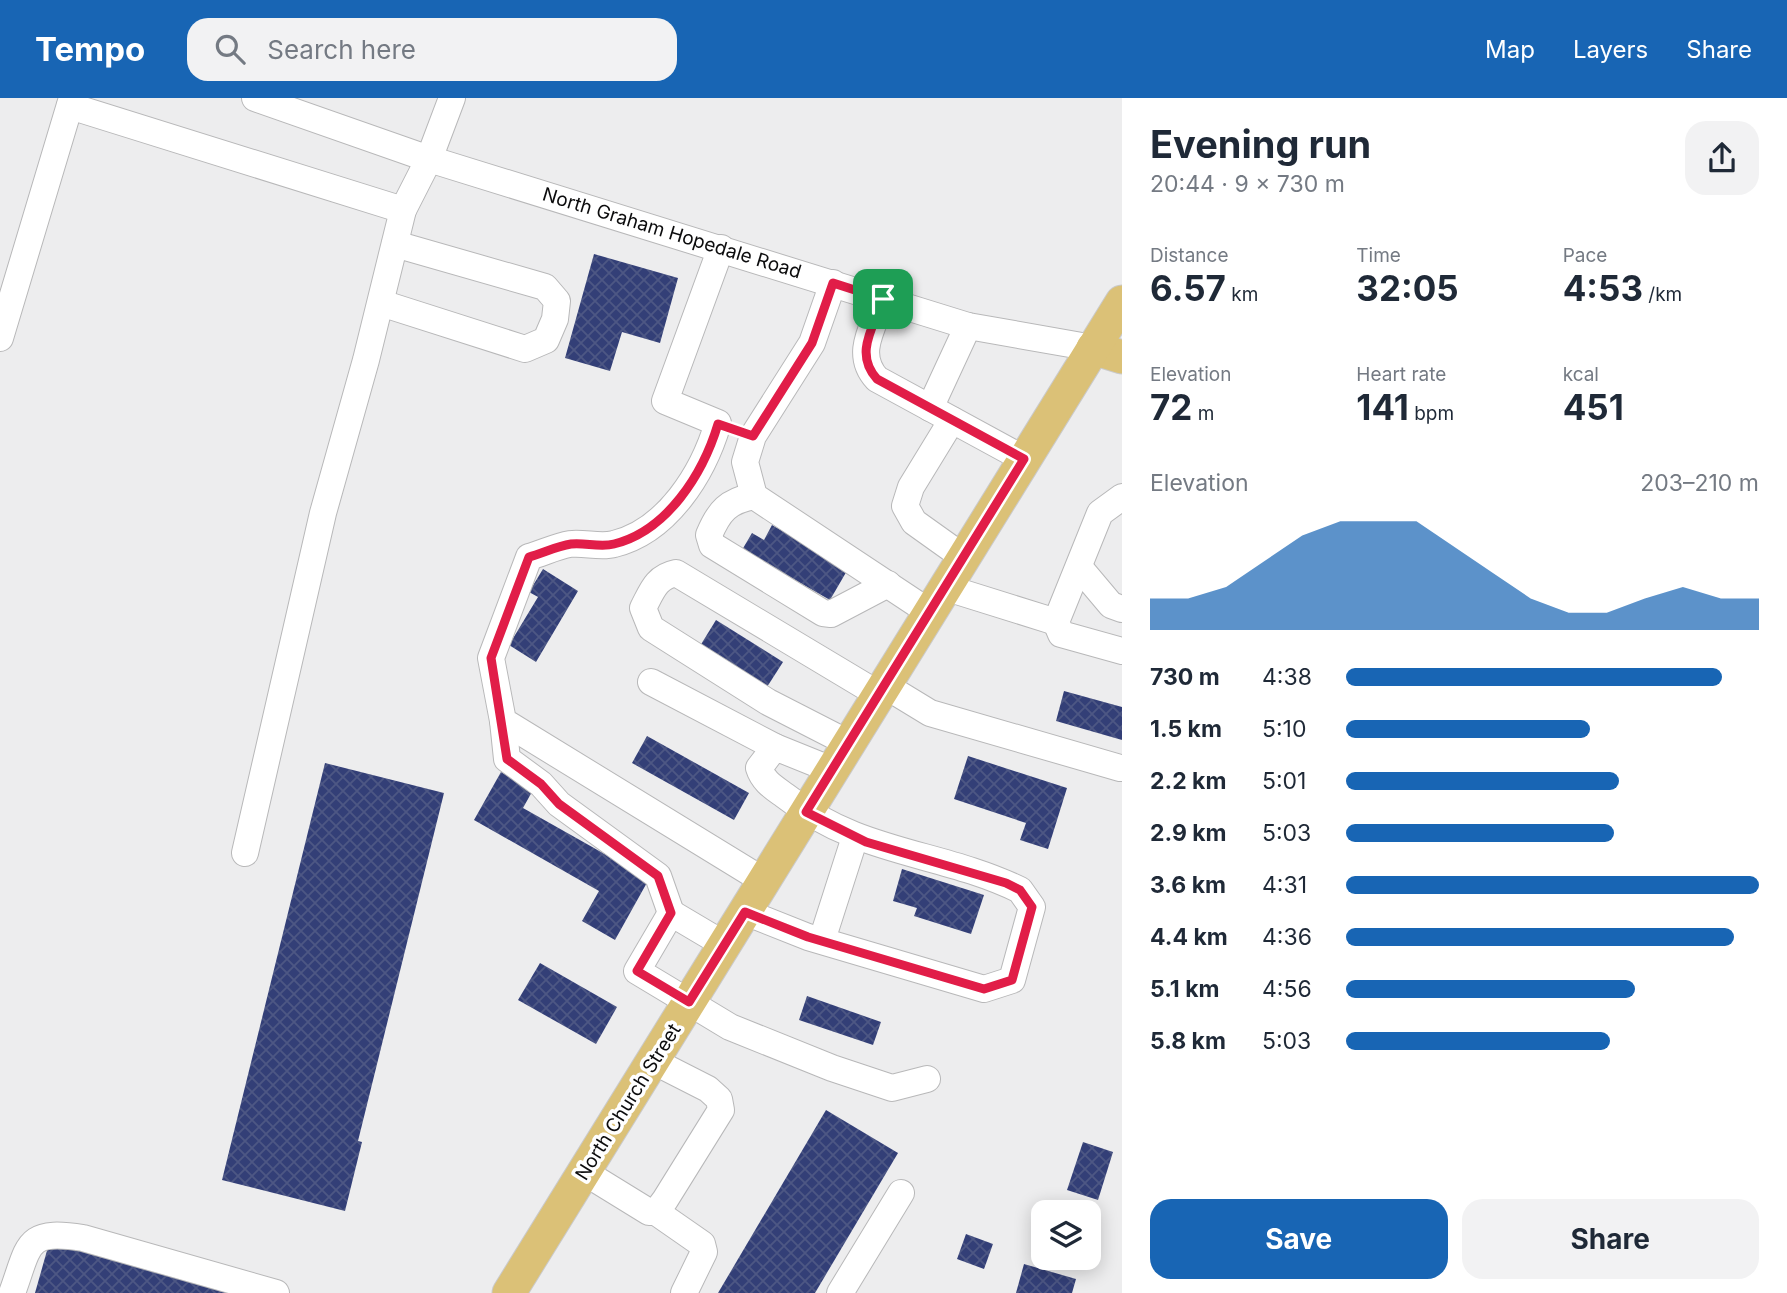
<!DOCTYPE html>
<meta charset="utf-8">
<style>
body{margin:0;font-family:Inter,sans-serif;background:#f2f2f3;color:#1f2937;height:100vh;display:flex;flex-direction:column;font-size:26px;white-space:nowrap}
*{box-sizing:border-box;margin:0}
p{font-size:23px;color:#747a83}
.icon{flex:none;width:38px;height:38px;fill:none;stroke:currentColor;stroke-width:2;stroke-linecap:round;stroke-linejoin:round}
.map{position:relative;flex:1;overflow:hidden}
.drawer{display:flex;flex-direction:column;background:#fff;width:665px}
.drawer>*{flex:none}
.controls{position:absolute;left:1031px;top:1102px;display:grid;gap:14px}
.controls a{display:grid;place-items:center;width:70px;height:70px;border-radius:14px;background:#fff;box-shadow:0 4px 18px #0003;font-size:35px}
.pin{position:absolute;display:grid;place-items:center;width:60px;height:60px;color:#fff;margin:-30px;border-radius:14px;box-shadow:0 4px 10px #0006}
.round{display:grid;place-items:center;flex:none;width:74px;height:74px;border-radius:21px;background:#f2f2f3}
.overview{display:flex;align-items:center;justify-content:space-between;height:119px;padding:0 28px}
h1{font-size:38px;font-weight:700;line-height:52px}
.stats{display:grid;grid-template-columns:repeat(3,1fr);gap:10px;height:119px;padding:7px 28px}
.stats div{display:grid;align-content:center}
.stats b{font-size:35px;font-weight:700}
.stats small{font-size:19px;font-weight:400}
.stats p{font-size:19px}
.chart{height:196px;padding:14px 28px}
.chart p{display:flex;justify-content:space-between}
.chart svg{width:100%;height:126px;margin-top:7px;fill:#1865b4;opacity:.7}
.cta{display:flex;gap:14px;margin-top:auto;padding:14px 28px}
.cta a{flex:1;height:80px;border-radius:21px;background:#1865b4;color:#fff;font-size:28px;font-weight:700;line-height:80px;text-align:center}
.cta a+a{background:#f2f2f3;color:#1f2937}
ul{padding:0 28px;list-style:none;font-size:23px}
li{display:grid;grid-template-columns:112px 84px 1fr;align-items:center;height:52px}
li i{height:18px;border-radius:9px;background:#1865b4}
header{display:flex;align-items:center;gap:42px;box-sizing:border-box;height:98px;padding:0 35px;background:#1865b4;color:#fff}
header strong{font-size:33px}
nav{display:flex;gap:38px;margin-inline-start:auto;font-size:24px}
.search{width:490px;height:63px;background:#f2f2f3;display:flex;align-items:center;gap:18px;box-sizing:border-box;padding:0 24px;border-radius:21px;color:#747a83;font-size:26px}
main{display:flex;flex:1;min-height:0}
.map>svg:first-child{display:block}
.building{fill:url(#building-cross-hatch)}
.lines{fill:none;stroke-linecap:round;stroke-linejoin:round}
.minor-casing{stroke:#b8b8b9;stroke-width:28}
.major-casing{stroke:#cacaca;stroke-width:35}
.minor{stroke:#fff;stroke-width:26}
.major{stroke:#dbc177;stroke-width:33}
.route-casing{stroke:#fff;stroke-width:14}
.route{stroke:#e11d48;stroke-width:9}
.labels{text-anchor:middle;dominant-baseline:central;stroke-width:7;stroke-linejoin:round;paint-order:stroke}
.street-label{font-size:19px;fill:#0c0c0d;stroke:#fff}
</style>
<header>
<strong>Tempo</strong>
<div class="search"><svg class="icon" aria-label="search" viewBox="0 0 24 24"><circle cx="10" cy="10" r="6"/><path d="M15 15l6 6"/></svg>Search here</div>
<nav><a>Map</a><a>Layers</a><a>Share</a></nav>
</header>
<main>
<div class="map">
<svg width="1122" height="1195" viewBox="0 0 1122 1195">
<defs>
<pattern id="building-cross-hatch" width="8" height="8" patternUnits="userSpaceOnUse" patternTransform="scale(1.75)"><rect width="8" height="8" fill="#333f77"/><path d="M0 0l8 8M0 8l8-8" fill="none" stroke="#4d5784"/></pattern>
</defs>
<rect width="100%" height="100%" fill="#ededee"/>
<!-- building -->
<g class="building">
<path d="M 594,156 L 678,180 L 660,245 L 622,234 L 610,273 L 565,260 Z"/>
<path d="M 772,427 L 848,471 L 830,502 L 742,452 L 752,435 L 764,442 Z"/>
<path d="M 543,471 L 578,493 L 536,564 L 509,547 L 538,499 L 529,494 Z"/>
<path d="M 716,522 L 783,564 L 767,589 L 700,548 Z"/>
<path d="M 1064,593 L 1122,609 L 1122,642 L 1056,623 Z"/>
<path d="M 647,638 L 749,695 L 734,722 L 632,665 Z"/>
<path d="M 968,658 L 1067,690 L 1048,751 L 1020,742 L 1026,725 L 954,701 Z"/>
<path d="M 325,665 L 444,695 L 358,1043 L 362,1044 L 345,1113 L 222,1082 Z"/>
<path d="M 501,674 L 533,692 L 523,710 L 649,781 L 615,842 L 582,823 L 599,793 L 474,722 Z"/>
<path d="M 902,771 L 984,797 L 971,836 L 914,818 L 917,810 L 893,803 Z"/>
<path d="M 540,865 L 617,909 L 596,946 L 518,902 Z"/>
<path d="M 807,898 L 881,924 L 873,947 L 799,922 Z"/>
<path d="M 826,1012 L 898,1055 L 815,1195 L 718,1195 Z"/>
<path d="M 1083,1044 L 1113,1054 L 1098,1102 L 1067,1092 Z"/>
<path d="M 966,1136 L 993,1146 L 984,1171 L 957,1161 Z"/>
<path d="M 50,1142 L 229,1195 L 35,1195 Z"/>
<path d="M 1024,1166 L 1076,1181 L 1072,1195 L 1016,1195 Z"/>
</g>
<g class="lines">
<defs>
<g id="minor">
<path d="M 255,0 L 429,61 L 968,228 L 1093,250"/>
<path d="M 70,8 L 403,112"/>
<path d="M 721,150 L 665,303 L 718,325 C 703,376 667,433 614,446 C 600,450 584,444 570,446 C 557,448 543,455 529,459 L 491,560 L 503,623 L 764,783"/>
<path d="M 833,185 L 812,245 L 753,338 L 745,364 L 754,398 L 929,514"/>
<path d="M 883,201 C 873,230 854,256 877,281 L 1024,361"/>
<path d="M 381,205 L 525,251 L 546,242 L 555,221 L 557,203 L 545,189 L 395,146"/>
<path d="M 0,240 L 72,0"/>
<path d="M 930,310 L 968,228"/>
<path d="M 952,322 L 911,389 L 905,408 L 914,424 L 963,459"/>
<path d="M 754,398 C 728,403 719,413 709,437 L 712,447 L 823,515 L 831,516 L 888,486"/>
<path d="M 1122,399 L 1100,415 L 1056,524 L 1061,536 L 1122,553"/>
<path d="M 1079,469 L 1111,507 L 1122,511"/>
<path d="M 944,489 L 1056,524"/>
<path d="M 651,584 L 775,649"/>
<path d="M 884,587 L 930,615 L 1120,670"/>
<path d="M 503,623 L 507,661 L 541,686 L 559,706 L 658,778 L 671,815"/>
<path d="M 848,645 L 768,604 L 651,530 L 643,510 C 652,493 656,479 676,475 L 878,596"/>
<path d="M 245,755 L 323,415 L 366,262 L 403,112 L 429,61 L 452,0"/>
<path d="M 745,814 L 808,839 L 984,891 L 1012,882 L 1032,809 L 1020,792 C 940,753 860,757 784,697 C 773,689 763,683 759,670 L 775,649 L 832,672"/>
<path d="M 822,842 L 855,739"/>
<path d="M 725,847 L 671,815 L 637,873 L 730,929 L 832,970 L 892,990 L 927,981"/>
<path d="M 584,1074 L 649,1114 L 656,1114 L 665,1102 L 721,1012 L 719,1001 L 708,991 L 653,963"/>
<path d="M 656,1114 L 702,1146 L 704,1154 L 684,1195"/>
<path d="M 12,1195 C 30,1146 25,1131 83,1140 L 276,1195"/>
<path d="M 840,1195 L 901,1095"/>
</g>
<g id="major">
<path d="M 1093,250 L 1122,259"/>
<path d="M 509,1195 L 1122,204"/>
</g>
</defs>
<!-- minor casing -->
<use href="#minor" class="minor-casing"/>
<!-- major casing -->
<use href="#major" class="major-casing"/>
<!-- minor -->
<use href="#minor" class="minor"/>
<!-- major -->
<use href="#major" class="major"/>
</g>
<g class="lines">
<defs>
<path id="route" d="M 833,185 L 883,201 C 873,230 854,256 877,281 L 1024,361 L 806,714 L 866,744 L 1006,785 L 1020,792 L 1032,809 L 1012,882 L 984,891 L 808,839 L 745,814 L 689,904 L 637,873 L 671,815 L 658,778 L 559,706 L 541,686 L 507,661 L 491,560 L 529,459 C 543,455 557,448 571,446 C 584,444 600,450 614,446 C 667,433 703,376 718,326 L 753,338 L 812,245 Z"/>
</defs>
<!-- route casing -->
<use href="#route" class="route-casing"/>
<!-- route -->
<use href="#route" class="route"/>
</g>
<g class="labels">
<!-- street labels -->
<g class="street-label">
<text transform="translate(672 135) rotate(17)">North Graham Hopedale Road</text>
<text transform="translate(628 1004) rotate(-58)">North Church Street</text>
</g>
</g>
</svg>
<div class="controls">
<a><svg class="icon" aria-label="layers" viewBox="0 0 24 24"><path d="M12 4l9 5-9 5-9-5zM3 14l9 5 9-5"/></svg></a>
</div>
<div class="pin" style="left:883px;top:201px;background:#1e9e55"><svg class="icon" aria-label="arrive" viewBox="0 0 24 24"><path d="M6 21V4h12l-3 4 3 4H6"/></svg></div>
</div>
<section class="drawer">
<div class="overview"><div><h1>Evening run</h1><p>20:44 · 9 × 730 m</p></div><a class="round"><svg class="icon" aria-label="share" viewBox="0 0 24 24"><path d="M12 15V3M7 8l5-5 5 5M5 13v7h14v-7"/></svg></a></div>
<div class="stats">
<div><p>Distance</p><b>6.57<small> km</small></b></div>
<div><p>Time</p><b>32:05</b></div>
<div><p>Pace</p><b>4:53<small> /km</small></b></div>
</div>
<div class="stats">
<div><p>Elevation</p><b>72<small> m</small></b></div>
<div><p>Heart rate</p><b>141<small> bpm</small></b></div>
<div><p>kcal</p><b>451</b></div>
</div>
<div class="chart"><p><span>Elevation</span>203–210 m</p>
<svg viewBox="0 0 160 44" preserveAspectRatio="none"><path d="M0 44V33L10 33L20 29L30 20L40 11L50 6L60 6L70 6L80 15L90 24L100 33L110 38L120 38L130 33L140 29L150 33L160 33V44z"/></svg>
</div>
<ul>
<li><b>730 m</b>4:38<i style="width:91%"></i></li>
<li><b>1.5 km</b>5:10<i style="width:59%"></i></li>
<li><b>2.2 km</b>5:01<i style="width:66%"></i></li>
<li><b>2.9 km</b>5:03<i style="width:65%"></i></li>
<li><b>3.6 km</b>4:31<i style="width:100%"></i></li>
<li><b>4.4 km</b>4:36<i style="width:94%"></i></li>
<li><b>5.1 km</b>4:56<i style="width:70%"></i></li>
<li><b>5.8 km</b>5:03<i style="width:64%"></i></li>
</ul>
<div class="cta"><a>Save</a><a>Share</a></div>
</section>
</main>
